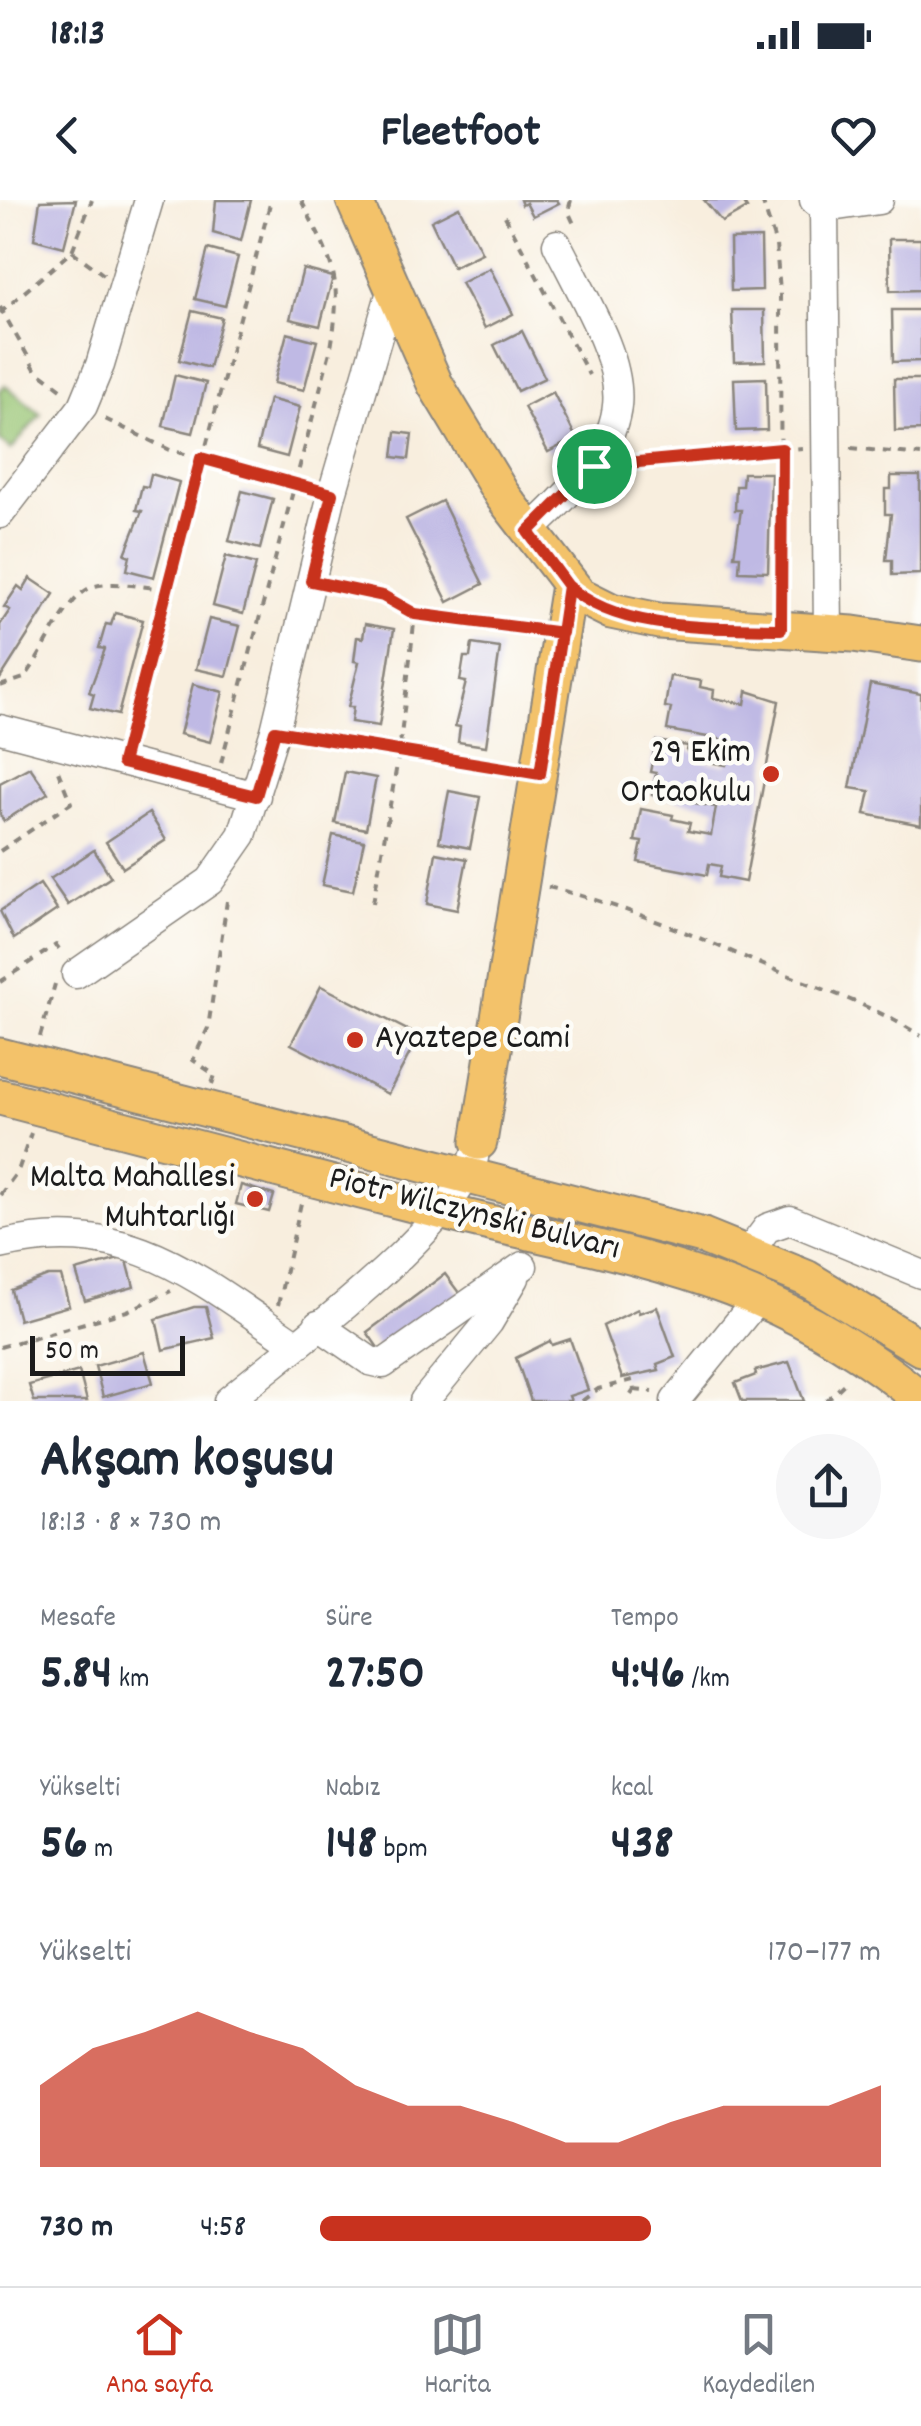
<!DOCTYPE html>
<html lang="tr">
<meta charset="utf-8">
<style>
body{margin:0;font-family:Dekko,sans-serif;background:#f6f6f7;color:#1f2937;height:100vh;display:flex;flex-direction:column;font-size:38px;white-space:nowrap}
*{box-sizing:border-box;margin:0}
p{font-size:32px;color:#747a83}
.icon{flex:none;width:55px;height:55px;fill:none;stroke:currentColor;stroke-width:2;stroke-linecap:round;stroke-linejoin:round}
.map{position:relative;height:1201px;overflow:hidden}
.details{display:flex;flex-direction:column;background:#fff;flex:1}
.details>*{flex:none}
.scale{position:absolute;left:30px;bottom:25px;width:155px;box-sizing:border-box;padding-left:10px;border:5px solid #1c1c1c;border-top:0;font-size:28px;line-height:35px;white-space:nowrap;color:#1c1c1c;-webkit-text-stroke:8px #fdfcf7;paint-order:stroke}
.pin{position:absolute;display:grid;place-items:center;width:85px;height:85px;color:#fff;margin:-42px;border:5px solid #fff;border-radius:50%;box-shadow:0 2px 10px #0007}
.round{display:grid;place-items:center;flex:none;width:105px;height:105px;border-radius:52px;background:#f6f6f7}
.overview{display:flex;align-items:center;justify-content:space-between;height:170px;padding:0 40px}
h1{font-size:55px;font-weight:700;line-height:75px}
.figures{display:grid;grid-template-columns:repeat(3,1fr);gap:15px;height:170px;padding:10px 40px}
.figures div{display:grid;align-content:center}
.figures b{font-size:50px;font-weight:700}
.figures small{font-size:28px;font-weight:400}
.figures p{font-size:28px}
.chart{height:280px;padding:20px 40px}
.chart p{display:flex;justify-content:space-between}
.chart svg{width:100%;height:180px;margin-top:10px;fill:#c8321e;opacity:.7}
ul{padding:0 40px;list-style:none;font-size:32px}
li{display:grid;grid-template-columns:160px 120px 1fr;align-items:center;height:75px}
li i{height:25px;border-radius:12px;background:#c8321e}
.status{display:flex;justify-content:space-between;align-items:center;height:70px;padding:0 50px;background:#fff;direction:ltr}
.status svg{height:28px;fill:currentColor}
header{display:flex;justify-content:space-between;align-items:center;height:130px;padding:0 40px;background:#fff;font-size:45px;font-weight:700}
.tabs{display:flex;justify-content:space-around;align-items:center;height:140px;border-top:2px solid #e0e1e3;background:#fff;font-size:28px;color:#747a83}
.tabs a{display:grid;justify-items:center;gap:5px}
.tabs .current{color:#c8321e}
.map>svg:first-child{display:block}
.green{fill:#97c573;stroke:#5a7048;stroke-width:2.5}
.building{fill:#bfb9e4}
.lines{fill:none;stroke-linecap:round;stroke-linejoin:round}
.minor-casing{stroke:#8a857d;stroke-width:31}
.major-casing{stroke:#8a857d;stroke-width:39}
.path{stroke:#8a857d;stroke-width:4;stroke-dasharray:8 8;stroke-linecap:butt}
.minor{stroke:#fff;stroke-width:28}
.major{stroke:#f3c26a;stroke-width:35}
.route-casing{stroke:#fff;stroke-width:20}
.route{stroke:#c8321e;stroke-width:12}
.poi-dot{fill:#c8321e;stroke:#fdfcf7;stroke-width:4}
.labels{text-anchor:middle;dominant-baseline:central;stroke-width:9;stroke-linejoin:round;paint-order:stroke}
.poi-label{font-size:35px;fill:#1c1c1c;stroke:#fdfcf7;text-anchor:end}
.street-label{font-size:35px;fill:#1c1c1c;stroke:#fdfcf7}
</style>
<div class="status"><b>18:13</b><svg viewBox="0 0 49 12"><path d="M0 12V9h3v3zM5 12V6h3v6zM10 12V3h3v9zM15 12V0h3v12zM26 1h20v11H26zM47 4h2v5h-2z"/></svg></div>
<header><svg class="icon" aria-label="back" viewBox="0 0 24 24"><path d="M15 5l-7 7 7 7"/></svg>Fleetfoot<svg class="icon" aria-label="heart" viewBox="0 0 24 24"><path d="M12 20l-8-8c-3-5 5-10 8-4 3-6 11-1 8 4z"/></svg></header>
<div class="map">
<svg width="921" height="1201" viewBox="0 0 921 1201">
<rect width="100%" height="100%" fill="#fdfcf7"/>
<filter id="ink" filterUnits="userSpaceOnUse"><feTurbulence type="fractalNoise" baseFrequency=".01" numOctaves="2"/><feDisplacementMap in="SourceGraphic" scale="20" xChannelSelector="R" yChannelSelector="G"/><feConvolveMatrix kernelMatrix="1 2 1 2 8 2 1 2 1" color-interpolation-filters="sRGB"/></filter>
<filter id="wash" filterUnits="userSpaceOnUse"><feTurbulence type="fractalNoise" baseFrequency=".0048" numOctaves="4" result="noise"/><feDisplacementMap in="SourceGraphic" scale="40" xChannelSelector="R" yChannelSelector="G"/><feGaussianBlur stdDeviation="2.25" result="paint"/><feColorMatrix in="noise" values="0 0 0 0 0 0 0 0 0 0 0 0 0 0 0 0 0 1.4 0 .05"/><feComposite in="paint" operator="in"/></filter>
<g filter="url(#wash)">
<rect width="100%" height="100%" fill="#f8eede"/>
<!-- green -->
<path class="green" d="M 5,185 L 41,214 L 11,250 L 0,241 L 0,191 Z"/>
<g id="blocks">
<!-- building -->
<g class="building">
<path d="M 76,0 L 64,47 L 34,39 L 40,1 Z"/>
<path d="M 216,0 L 251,0 L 241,41 L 213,33 Z"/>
<path d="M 520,0 L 557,0 L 559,3 L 533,16 L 526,3 L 522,5 Z"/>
<path d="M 704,0 L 742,0 L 747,8 L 722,22 Z"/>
<path d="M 459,7 L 482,53 L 453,67 L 431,21 Z"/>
<path d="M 761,38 L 762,90 L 731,91 L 730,39 Z"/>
<path d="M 889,39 L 921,39 L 921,90 L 890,91 Z"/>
<path d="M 208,49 L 238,57 L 225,106 L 195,99 Z"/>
<path d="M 490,68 L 513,114 L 485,128 L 461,83 Z"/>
<path d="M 303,69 L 333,77 L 320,126 L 290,119 Z"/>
<path d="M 732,110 L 764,110 L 765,161 L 734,162 Z"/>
<path d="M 892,110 L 921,110 L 921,161 L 893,162 Z"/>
<path d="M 192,111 L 222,118 L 209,168 L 179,160 Z"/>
<path d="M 522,131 L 545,178 L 517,191 L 494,145 Z"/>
<path d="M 287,133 L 317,141 L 304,190 L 274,183 Z"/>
<path d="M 175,175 L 206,183 L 193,233 L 163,226 Z"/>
<path d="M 766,178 L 767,230 L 736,231 L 734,179 Z"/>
<path d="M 894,179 L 921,179 L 921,230 L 895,231 Z"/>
<path d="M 553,192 L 576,238 L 548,252 L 524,207 Z"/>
<path d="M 269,199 L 300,207 L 287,257 L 257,249 Z"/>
<path d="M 396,232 L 412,234 L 409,259 L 393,257 Z"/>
<path d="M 743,273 L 771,273 L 768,372 L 739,371 L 740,356 L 734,356 L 741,310 L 735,310 L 736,286 L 742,286 Z"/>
<path d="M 151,274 L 179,282 L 154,377 L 127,370 L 130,356 L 125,354 L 142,311 L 136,310 L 142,286 L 148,287 Z"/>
<path d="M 891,276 L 920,276 L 920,374 L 892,375 L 892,360 L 886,360 L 891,314 L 885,314 L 885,289 L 891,289 Z"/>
<path d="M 242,291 L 273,299 L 260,349 L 229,341 Z"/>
<path d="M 442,301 L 483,384 L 448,402 L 406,319 Z"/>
<path d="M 226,356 L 256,364 L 243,414 L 213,406 Z"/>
<path d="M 30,378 L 54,394 L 0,479 L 0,425 L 10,410 L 4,407 L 18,386 L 23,390 Z"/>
<path d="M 115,413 L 143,420 L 118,515 L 90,508 L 94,494 L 89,492 L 105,449 L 99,448 L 106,424 L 111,425 Z"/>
<path d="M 209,419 L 240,426 L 227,476 L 196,469 Z"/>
<path d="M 365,424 L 394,429 L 379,526 L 351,522 L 353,507 L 348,507 L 359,462 L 354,461 L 357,437 L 363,438 Z"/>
<path d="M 472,444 L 500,448 L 486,546 L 458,542 L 460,527 L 455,526 L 466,482 L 460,481 L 464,457 L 470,457 Z"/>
<path d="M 670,476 L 701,481 L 700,487 L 714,490 L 713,498 L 745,504 L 747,491 L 779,501 L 745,682 L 719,677 L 721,666 L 709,664 L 707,675 L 638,662 L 642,642 L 635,641 L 641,609 L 673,615 L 672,619 L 690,623 L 688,631 L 711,635 L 716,607 L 652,595 L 656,573 L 650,572 L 656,541 L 688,546 L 687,551 L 705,554 L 703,561 L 726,565 L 731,541 L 667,530 L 671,508 L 665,507 Z"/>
<path d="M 193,484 L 223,492 L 210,542 L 180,534 Z"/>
<path d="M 870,484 L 921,494 L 921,625 L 865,614 L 870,591 L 850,588 Z"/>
<path d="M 30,567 L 48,593 L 4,621 L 0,615 L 0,583 Z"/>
<path d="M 345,572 L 376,578 L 366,629 L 335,623 Z"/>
<path d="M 449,591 L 480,597 L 470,648 L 439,642 Z"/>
<path d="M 149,613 L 166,640 L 123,668 L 106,642 Z"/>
<path d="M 333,635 L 364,641 L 353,691 L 322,685 Z"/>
<path d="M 94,650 L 111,677 L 68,705 L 50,679 Z"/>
<path d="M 436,653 L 467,659 L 457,710 L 427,704 Z"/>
<path d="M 40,684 L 57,710 L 14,739 L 0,711 Z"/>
<path d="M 321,786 L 419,836 L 388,894 L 291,844 Z"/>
<path d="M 241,985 L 274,995 L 269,1012 L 236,1004 Z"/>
<path d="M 126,1057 L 134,1087 L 85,1101 L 76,1071 Z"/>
<path d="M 445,1074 L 462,1097 L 383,1155 L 367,1132 Z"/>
<path d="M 48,1076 L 61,1076 L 69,1106 L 19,1120 L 11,1090 Z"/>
<path d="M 194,1107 L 206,1107 L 214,1138 L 163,1150 L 156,1119 Z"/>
<path d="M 657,1107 L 675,1157 L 657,1164 L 659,1170 L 622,1178 L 603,1126 L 638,1109 L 639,1113 Z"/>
<path d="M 570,1139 L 588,1190 L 569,1196 L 571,1201 L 531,1201 L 516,1158 L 550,1141 L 552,1145 Z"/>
<path d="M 144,1152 L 153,1183 L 103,1197 L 95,1166 Z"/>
<path d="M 789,1162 L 804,1201 L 742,1201 L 735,1183 L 756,1175 L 755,1171 Z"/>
<path d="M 79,1171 L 87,1201 L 34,1201 L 29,1185 Z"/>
</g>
</g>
</g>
<g filter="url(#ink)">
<use href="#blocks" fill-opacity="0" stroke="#8a857d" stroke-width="2.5"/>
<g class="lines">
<defs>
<g id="minor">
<path d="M 814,0 L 824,8 L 828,433"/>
<path d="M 824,8 L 879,0"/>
<path d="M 0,314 L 83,206 L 100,165 L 149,0"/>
<path d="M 528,332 C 656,216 629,184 557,44"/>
<path d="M 0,529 L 256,596"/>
<path d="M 76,774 L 210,681 L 242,635 L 275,531 L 332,294 L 392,88"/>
<path d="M 0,1045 C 126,1014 197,1078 295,1144"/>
<path d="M 749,1052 L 767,1028 L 790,1020 L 921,1074"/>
<path d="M 318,1125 L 370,1161 L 383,1164 L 523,1066"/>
<path d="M 228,1201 C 293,1146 449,1034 474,958"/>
<path d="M 424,1201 L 489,1122 L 515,1078"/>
<path d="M 675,1201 L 760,1096"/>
</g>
<g id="major">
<path d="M 354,0 L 435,184 L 502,295 L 579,395 L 611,411 L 659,421 L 853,434 L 921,444"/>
<path d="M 0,856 L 703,1036 L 806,1078 L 921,1148"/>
<path d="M 0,897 C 146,936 293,974 440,1011 C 629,1058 763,1069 921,1199"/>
<path d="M 479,942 L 569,385"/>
</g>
</defs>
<!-- minor casing -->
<use href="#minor" class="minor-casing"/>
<!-- major casing -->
<use href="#major" class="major-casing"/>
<!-- path -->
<g class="path">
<path d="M 571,0 L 568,11 L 575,26"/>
<path d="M 762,0 L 776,45 L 780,92 L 781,404"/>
<path d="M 505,16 L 589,175"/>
<path d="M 72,51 L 104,75"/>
<path d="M 0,107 L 35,169 L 64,191"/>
<path d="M 0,113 L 72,51 L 92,0"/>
<path d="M 105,219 L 170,250 L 308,288"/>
<path d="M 851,248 L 921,255"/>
<path d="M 622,264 L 802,248"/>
<path d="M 335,386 L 383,396 L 415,415"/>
<path d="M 0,486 L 24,478 C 43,456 67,393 95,386 C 116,381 143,387 165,389"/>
<path d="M 299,535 L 512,569"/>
<path d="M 129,539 L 271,0"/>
<path d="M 221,563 L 331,148 C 343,75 333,64 301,0"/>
<path d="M 0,651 L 71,603 L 58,571"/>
<path d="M 548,687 C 628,706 704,740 780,772 C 827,791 878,808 921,836"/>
<path d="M 373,703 L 399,553 L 415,415 L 533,429"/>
<path d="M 0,782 L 56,745 L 64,755"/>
<path d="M 40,837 L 55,784"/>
<path d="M 212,884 L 215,875 L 193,860 L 208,828 L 227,701"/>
<path d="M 0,995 L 18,971 L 31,933"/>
<path d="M 278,1105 L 301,1003"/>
<path d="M 0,1147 L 127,1111 L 171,1091"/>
<path d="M 634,1190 L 653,1192"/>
<path d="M 582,1201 L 598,1189 L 633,1180 L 634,1190 L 627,1201"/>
<path d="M 826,1201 L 848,1180"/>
</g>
<!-- minor -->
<use href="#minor" class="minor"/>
<!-- major -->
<use href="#major" class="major"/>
</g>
</g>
<g class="lines" filter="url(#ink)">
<defs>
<path id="route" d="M 594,266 L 528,332 L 568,386 L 562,433 L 415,414 L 383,396 L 311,381 L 332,294 L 201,258 L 122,563 L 256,596 L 275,531 L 540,574 L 568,386 C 620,433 715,427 781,429 L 782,249 L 594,266"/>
</defs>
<!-- route casing -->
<use href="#route" class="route-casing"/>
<!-- route -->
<use href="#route" class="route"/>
</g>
<!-- markers -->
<g class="poi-dot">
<circle cx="771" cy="574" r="10"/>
<circle cx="355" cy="840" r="10"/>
<circle cx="255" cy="999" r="10"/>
</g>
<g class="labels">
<!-- poi labels -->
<g class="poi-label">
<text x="751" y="554">29 Ekim<tspan x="751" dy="40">Ortaokulu</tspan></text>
<text x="375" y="840" text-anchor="start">Ayaztepe Cami</text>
<text x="235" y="979">Malta Mahallesi<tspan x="235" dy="40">Muhtarlığı</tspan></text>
</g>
<!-- street labels -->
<g class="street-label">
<text transform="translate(474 1015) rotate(14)">Piotr Wilczynski Bulvarı</text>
</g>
</g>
</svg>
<div class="scale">50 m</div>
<div class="pin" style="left:594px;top:266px;background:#1e9e55"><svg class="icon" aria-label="arrive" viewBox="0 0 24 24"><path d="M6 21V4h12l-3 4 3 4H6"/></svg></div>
</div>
<section class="details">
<div class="overview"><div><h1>Akşam koşusu</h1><p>18:13 · 8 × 730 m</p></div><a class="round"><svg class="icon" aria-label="share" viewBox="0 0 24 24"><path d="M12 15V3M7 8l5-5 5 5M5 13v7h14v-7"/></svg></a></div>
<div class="figures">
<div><p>Mesafe</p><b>5.84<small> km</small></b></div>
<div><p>Süre</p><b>27:50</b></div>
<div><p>Tempo</p><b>4:46<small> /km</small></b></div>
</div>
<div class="figures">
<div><p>Yükselti</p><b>56<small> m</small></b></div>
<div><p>Nabız</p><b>148<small> bpm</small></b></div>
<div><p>kcal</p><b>438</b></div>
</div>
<div class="chart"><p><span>Yükselti</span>170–177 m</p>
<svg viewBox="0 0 160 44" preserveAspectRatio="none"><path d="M0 44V24L10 15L20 11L30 6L40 11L50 15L60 24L70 29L80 29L90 33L100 38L110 38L120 33L130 29L140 29L150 29L160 24V44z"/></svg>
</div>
<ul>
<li><b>730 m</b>4:58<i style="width:59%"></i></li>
</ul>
</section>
<nav class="tabs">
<a class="current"><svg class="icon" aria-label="home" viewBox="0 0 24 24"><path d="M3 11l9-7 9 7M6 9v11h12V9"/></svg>Ana sayfa</a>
<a><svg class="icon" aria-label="map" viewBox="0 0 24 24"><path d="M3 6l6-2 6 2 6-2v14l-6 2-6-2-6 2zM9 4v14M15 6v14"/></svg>Harita</a>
<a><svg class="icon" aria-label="saved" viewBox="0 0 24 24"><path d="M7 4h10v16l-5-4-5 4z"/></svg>Kaydedilen</a>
</nav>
